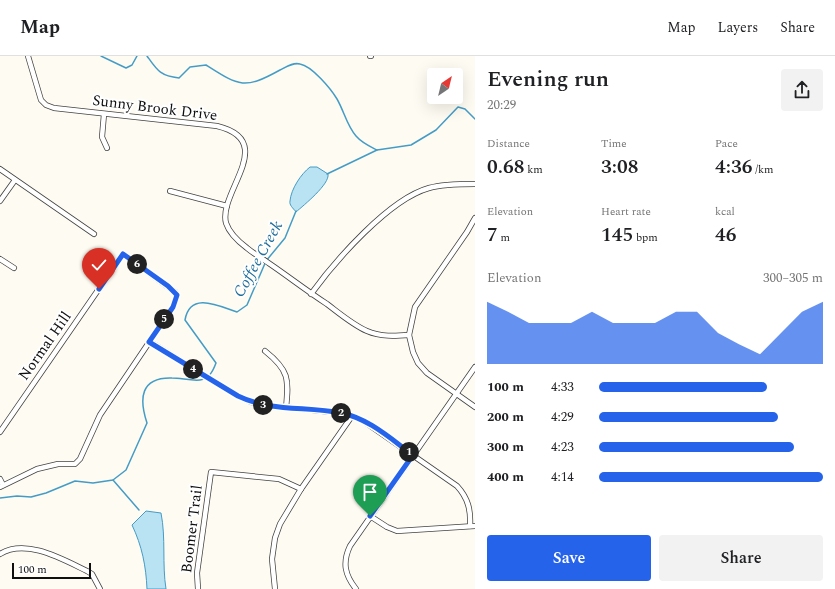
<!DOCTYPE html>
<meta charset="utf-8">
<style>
body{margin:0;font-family:Spectral,serif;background:#f2f2f2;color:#202124;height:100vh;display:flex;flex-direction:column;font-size:15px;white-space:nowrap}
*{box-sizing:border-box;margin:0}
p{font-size:13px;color:#757577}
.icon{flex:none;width:22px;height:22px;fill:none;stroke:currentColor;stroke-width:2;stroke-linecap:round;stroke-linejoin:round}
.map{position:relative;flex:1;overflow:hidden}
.side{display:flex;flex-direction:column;background:#fff;width:360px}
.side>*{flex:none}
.needle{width:26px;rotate:35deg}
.controls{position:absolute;left:427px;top:12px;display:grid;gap:8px}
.controls a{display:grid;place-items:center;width:36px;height:36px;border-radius:4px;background:#fff;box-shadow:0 4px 16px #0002;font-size:20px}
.scale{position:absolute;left:12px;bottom:10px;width:79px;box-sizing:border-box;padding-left:4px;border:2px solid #0f0f0f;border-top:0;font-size:11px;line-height:14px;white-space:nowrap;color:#0f0f0f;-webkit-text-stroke:3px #fff;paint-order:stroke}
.pin{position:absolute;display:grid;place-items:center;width:34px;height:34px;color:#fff;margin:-41px -17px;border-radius:50% 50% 50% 0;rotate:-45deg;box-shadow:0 0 4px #0007}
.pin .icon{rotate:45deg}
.km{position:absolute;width:20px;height:20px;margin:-10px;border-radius:50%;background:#222;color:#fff;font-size:11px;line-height:20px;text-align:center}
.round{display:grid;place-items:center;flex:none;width:42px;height:42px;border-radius:4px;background:#f2f2f2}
.summary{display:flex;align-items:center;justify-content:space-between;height:68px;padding:0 12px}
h1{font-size:22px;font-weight:600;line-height:30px}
.stats{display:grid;grid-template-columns:repeat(3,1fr);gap:6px;height:68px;padding:4px 12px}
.stats div{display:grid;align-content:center}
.stats b{font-size:20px;font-weight:600}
.stats small{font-size:11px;font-weight:400}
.stats p{font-size:11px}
.chart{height:112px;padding:8px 12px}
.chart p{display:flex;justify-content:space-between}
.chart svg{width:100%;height:72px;margin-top:4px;fill:#2563eb;opacity:.7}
.cta{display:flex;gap:8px;margin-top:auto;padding:8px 12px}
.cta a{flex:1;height:46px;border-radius:4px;background:#2563eb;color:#fff;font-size:16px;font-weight:600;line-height:46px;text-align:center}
.cta a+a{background:#f2f2f2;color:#202124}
ul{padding:0 12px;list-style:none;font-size:13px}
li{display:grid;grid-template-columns:64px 48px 1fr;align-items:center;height:30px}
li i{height:10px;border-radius:5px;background:#2563eb}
header{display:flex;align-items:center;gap:24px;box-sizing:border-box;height:56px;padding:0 20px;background:#fff;border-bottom:1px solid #e0e0e0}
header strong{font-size:19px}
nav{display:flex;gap:22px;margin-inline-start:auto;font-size:14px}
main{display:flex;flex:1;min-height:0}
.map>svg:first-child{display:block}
.water{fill:#b9e2f3;stroke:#449cc6}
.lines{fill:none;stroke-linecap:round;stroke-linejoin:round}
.stream{stroke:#449cc6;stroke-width:1.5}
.minor-casing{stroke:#424242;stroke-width:6}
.minor{stroke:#fff;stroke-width:4.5}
.route-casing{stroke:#fff;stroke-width:8}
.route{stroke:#2563eb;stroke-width:5}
.labels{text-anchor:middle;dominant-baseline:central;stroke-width:4;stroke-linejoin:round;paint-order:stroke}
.street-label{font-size:15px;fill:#0f0f0f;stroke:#fff}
.water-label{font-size:16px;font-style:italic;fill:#1e6d9b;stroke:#fff}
</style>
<header>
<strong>Map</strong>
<nav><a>Map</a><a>Layers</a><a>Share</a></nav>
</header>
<main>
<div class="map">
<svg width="475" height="533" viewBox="0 0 475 533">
<rect width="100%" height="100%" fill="#fefbf2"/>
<!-- water -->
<g class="water">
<path d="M 310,111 L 317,111 L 328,118 C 330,128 304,149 296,156 C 293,152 289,149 290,145 C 291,133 301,118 310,111 Z"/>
<path d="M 146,455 L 161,457 C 166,482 162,508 166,533 L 147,533 C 146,510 142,490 132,469 Z"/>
</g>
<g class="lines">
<!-- stream -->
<g class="stream">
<path d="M 101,0 L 126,12 L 132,9 L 137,0"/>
<path d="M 147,0 C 157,14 160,20 179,22 L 190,11 L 206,9 C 239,30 244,34 280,14 C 286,11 293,6 300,8 C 312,10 331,33 337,43 C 344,55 347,70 356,80 C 362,87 369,90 377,94"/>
<path d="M 327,118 L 377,94 L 411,89 L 436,74 L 458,51 L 465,53 L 475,63"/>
<path d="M 113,424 L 139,454"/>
<path d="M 0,442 L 17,440 L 31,441 L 46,437 L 75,425 L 93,427 L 113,424 L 126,414 L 147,367 C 139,343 140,321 172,322 C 181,322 191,325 200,324 C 209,323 213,315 216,307 L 185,264 C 190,235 219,250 237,256 L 247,249 L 266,205 L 285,182 L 296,155"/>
</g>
<defs>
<g id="minor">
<path d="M 28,0 L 41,44 L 46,49 L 54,52 L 217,70 C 279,85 218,136 226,167 C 229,176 239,186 247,192 C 254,198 262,202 270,208 C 289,221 307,235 327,248 C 339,257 353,269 367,275 C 381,281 395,280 409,279"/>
<path d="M 370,0 L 371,0"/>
<path d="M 104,58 L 102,81 L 107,92"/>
<path d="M 0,113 L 94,178"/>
<path d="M 170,135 L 227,150"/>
<path d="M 0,145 L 15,124"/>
<path d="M 475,162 L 467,176 L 415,251 L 409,279 L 413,296 L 418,307 L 427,317 L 475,351"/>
<path d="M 0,203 L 14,212"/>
<path d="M 311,238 C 335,205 389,143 429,132 C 443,128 460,128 475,128"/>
<path d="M 149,285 L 238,340 L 251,346 L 263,349 L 341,357 L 362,364 L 457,430 C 468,442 471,454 470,470"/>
<path d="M 265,295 C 289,314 289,323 286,352"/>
<path d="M 0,376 L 123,198 L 175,236 L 177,239 L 173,251 L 100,359 L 80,403 L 75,408 L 58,408 L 37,413 L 0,431"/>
<path d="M 0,423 L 3,429"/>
<path d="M 370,460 L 387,471 L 397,475 L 475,470"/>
<path d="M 0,498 C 26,482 62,503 87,515 L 92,518 L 100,533"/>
<path d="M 198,533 L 197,517 L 211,416 L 279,423 L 301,433"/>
<path d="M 275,533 L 272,503 L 275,482 L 280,468 L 301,433 L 352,360"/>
<path d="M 356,533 C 345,519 342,507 350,490 L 475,311"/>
</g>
</defs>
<!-- minor casing -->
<use href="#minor" class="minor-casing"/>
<!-- minor -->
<use href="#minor" class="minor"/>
</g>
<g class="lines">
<defs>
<path id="route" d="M 99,233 L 123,198 L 168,230 L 177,239 L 173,251 L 149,286 L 238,340 C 271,356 306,350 341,357 C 368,362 391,383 413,399 L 370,460"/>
</defs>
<!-- route casing -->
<use href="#route" class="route-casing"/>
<!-- route -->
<use href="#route" class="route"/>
</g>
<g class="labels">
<!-- street labels -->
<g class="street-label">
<text transform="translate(155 52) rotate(7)">Sunny Brook Drive</text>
<text transform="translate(45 290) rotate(-55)">Normal Hill</text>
<text transform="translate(192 473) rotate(-83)">Boomer Trail</text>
</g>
<!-- water labels -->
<g class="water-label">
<text transform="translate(258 203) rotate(-61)">Coffee Creek</text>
</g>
</g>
</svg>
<div class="controls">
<a><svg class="needle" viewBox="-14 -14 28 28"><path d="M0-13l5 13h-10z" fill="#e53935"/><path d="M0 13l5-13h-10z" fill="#757577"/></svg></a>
</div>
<div class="scale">100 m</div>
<div class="pin" style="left:370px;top:460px;background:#1e9e55"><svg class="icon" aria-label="arrive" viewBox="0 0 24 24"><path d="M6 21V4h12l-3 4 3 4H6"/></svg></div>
<div class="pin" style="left:99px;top:233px;background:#d93025"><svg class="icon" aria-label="check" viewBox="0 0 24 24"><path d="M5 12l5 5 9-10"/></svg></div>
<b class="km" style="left:409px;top:396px">1</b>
<b class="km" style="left:341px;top:357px">2</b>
<b class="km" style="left:263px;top:349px">3</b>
<b class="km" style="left:193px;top:313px">4</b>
<b class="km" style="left:164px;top:263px">5</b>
<b class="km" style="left:137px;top:208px">6</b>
</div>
<section class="side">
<div class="summary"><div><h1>Evening run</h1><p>20:29</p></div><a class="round"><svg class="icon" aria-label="share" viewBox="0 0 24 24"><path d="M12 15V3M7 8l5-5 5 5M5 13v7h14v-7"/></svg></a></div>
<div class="stats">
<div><p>Distance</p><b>0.68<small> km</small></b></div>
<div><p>Time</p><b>3:08</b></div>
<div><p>Pace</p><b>4:36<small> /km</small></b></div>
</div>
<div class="stats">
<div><p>Elevation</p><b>7<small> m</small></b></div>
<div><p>Heart rate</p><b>145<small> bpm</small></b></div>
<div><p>kcal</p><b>46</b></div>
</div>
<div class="chart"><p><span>Elevation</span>300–305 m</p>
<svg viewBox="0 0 160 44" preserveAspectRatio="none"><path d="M0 44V6L10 12L20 19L30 19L40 19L50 12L60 19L70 19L80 19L90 12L100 12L110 25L120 32L130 38L140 25L150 12L160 6V44z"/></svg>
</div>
<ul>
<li><b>100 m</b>4:33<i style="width:75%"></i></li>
<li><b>200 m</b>4:29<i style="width:80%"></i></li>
<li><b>300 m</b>4:23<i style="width:87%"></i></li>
<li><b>400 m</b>4:14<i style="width:100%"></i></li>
</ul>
<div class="cta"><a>Save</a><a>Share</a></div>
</section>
</main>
